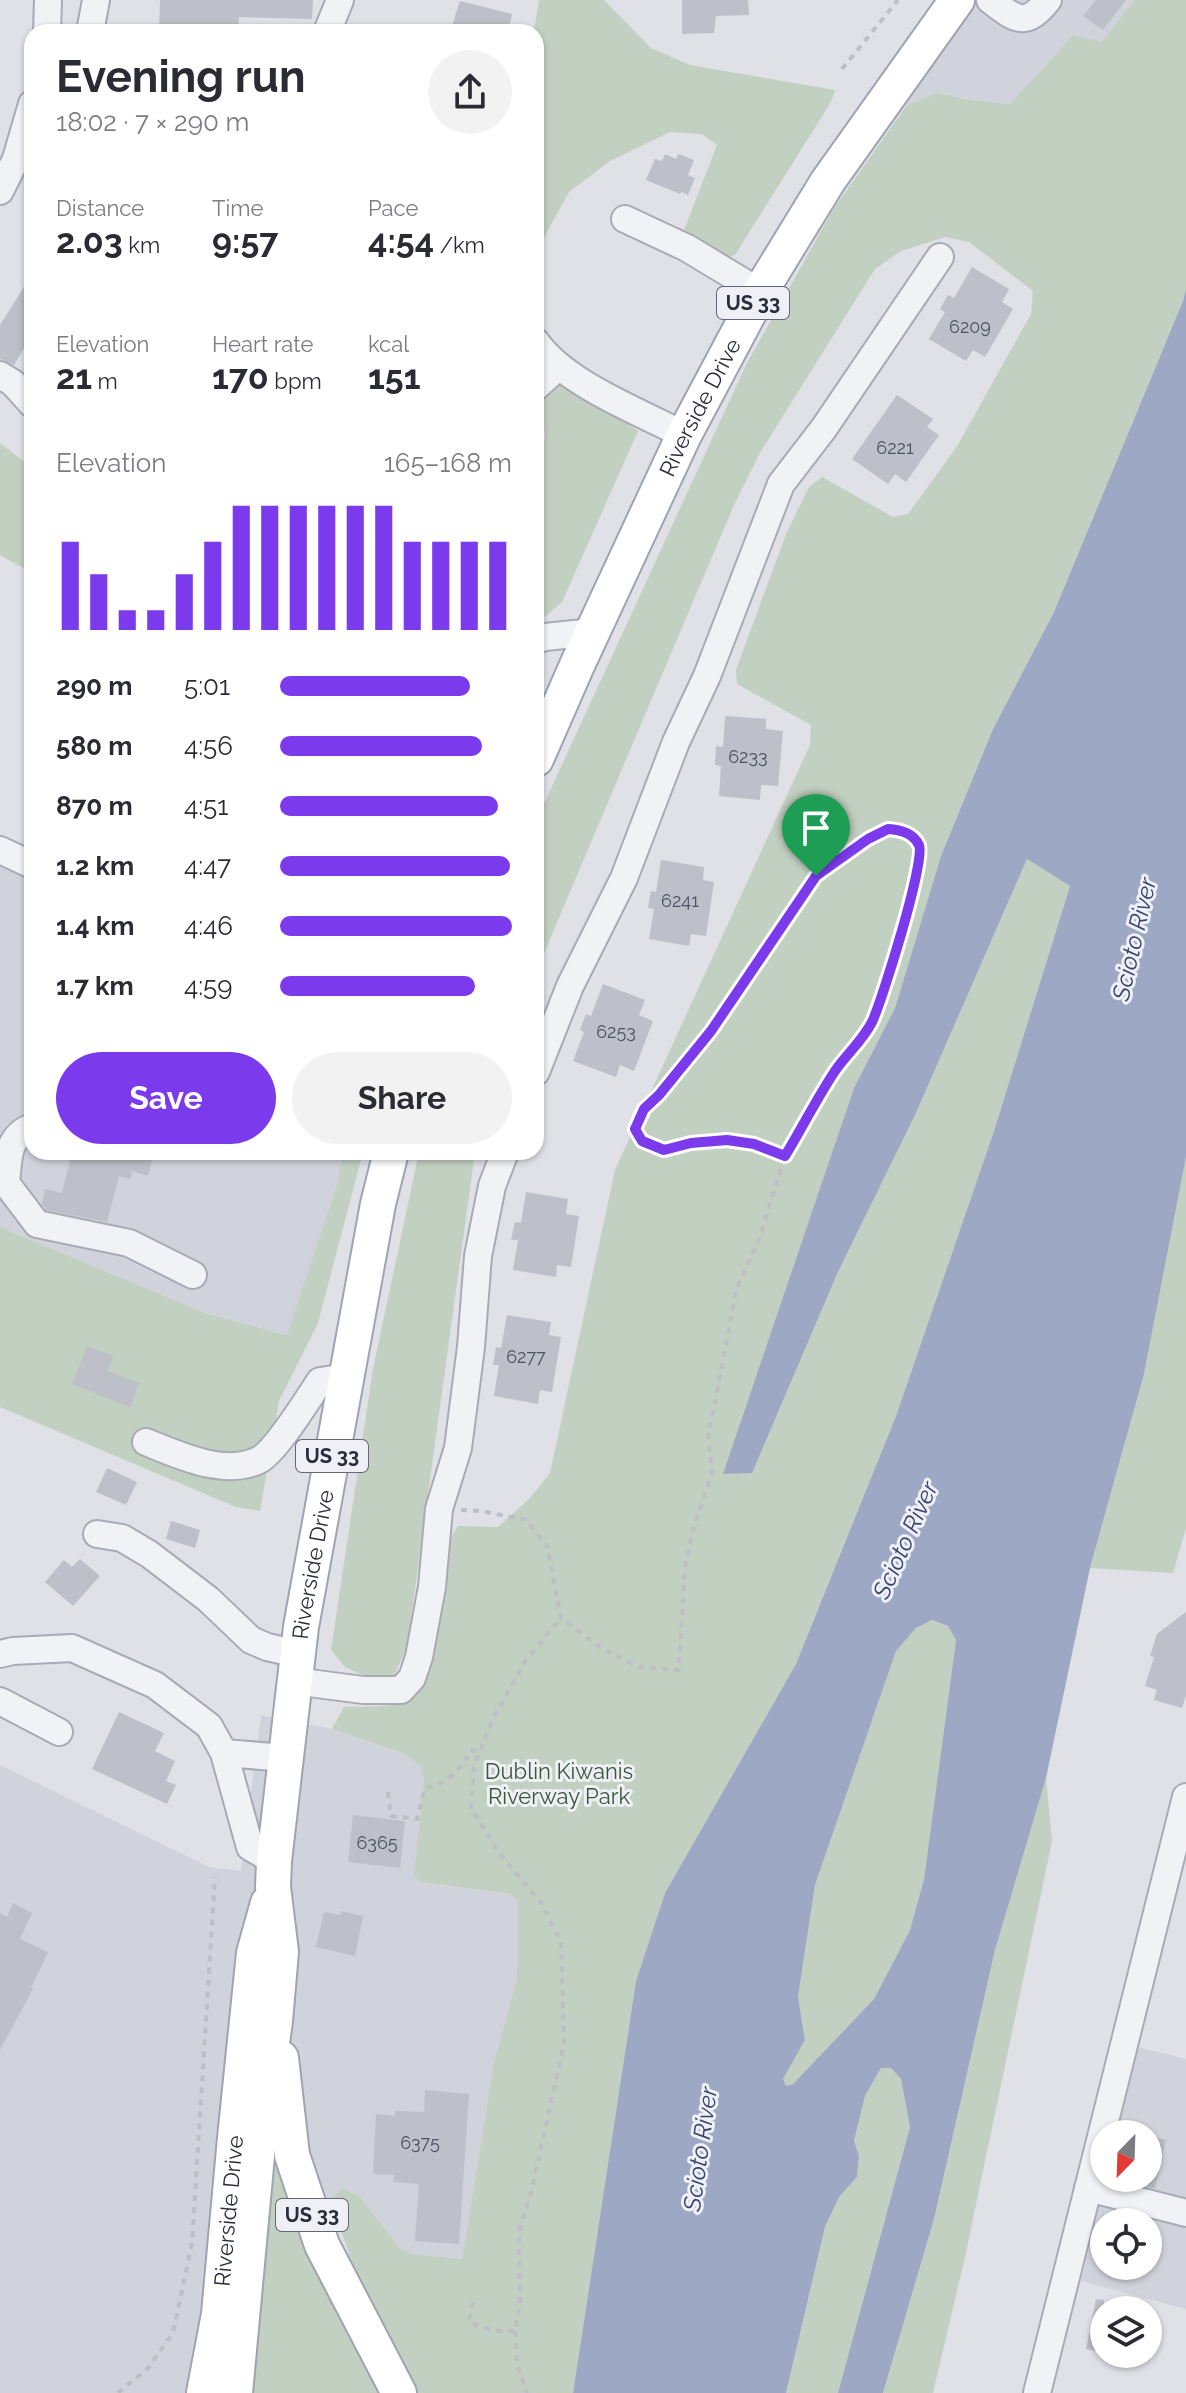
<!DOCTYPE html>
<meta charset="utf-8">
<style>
body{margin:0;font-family:Raleway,sans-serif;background:#f2f2f3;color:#2b2b33;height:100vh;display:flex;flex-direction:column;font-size:30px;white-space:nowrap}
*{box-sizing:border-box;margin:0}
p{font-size:26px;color:#7c7c81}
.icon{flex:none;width:44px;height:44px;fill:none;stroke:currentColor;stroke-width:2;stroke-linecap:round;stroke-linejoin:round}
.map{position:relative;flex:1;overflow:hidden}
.side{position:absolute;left:24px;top:24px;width:520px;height:1136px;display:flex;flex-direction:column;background:#fff;border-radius:24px;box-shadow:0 2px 6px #0004}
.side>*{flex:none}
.needle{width:52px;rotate:203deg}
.controls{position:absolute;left:1090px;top:2120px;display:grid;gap:16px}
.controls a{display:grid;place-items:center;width:72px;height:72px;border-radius:50%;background:#fff;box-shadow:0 2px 6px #0004;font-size:40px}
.pin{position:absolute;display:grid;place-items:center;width:68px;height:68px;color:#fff;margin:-82px -34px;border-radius:50% 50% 50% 0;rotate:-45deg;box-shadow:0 0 8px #0007}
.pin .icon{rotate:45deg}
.round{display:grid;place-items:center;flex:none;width:84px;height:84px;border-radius:42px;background:#f2f2f3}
.head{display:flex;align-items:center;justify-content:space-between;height:136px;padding:0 32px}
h1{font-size:44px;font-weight:700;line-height:60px}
.stats{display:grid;grid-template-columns:repeat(3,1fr);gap:12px;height:136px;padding:8px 32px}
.stats div{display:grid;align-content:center}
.stats b{font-size:34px;font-weight:700}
.stats small{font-size:22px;font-weight:400}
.stats p{font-size:22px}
.chart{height:224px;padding:16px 32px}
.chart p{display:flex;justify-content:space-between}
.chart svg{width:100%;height:144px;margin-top:8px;stroke:#7c3aed;stroke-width:6}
.cta{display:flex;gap:16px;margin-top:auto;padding:16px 32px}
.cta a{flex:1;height:92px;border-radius:48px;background:#7c3aed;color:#fff;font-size:32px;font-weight:700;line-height:92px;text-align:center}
.cta a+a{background:#f2f2f3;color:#2b2b33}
ul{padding:0 32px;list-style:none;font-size:26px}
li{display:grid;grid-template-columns:128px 96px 1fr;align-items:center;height:60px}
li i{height:20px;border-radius:10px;background:#7c3aed}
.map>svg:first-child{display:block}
.built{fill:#d1d3dc;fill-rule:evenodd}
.green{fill:#c2d0c1}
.water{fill:#9da8c4;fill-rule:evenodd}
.building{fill:#bdbfc9}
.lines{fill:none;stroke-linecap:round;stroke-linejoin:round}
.minor-casing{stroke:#a8abb4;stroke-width:30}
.major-casing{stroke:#9fa3b2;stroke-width:38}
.path{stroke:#bdbfc6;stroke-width:4;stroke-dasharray:6 6;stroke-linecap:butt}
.minor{stroke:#f1f2f6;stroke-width:26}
.major{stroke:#fff;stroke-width:34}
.route-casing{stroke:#fff;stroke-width:16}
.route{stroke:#7c3aed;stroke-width:10}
.labels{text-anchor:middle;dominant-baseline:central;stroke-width:6;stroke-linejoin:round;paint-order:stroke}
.number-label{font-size:18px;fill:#4e5160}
.shield{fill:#eef0f5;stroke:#646774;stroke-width:2}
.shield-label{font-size:20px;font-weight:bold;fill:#292c3d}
.street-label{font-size:22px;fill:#292c3d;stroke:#eef0f5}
.park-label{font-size:22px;fill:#385738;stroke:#eef0f5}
.water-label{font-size:24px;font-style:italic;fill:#37446d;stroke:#eef0f5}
</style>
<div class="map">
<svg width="1186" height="2393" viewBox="0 0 1186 2393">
<rect width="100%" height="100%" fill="#dfe1e7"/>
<!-- built -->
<g class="built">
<path d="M 951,0 L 1134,0 L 1102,42 L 1073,35 L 1010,104 L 969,100 L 938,93 L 907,105 L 880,91 Z"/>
<path d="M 0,863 L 32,879 L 32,1152 L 343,1152 L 336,1188 L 288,1335 L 205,1313 L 0,1227 Z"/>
<path d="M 261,1715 L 332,1729 L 406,1754 L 421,1767 L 424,1779 L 423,1882 L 512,1894 L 518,1900 L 517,1978 L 494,2062 L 462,2259 L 411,2254 L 401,2249 L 359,2196 L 342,2188 L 330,2200 L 222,2178 L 206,2393 L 0,2393 L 0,1765 L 209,1867 L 241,1871 Z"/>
<path d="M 1137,2047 L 1186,2059 L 1186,2309 L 1081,2281 L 1106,2178 L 1148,2178 L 1148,2134 L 1116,2134 ZM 1104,2222 L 1148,2222 L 1148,2266 L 1104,2266 Z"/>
</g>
<!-- green -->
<g class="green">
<path d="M 539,0 L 604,0 L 651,48 L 690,65 L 835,90 L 831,102 L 735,255 L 720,259 L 685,244 L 684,230 L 717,145 L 702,134 L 670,132 L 610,161 L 569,192 L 536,252 L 534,32 Z"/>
<path d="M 1134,0 L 1186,0 L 1186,289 L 1183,301 L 1054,612 L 993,729 L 941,856 L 895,1008 L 854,1088 L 724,1474 L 837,1274 L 916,1113 L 1027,859 L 1070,886 L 994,1131 L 896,1416 L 796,1664 L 665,1893 L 636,1981 L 573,2393 L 418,2393 L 366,2301 L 330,2200 L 342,2188 L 359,2196 L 401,2249 L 411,2254 L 462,2259 L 494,2062 L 517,1978 L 518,1901 L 511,1894 L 422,1882 L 414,1876 L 424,1779 L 421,1767 L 406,1754 L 332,1729 L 344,1707 C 362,1706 403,1709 416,1696 C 434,1680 445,1568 450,1539 L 458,1526 L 498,1527 L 530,1498 L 550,1473 L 615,1170 L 810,745 L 811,725 L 737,684 L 736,670 L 786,534 L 809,487 L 822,477 L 893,517 L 908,514 L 956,448 L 1031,314 L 1033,291 L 969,242 L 945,237 L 901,251 L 875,269 L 761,451 L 734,505 L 536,972 L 536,821 L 747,363 L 834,208 L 907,105 L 938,93 L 969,100 L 1010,104 L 1073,35 L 1102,42 Z"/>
<path d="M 541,366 L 638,431 L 562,602 L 536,624 L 536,445 L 545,440 Z"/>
<path d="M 0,443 L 32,468 L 32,573 L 0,555 Z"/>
<path d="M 343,1152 L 363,1152 L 318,1323 L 279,1401 L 260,1511 L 236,1507 L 0,1407 L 0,1227 L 205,1313 L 287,1335 L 336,1188 Z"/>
<path d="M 419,1152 L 475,1152 L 407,1647 L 394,1676 L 373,1680 L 345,1667 L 331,1650 L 373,1369 Z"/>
<path d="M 1186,1157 L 1186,1528 L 1173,1573 L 1090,1568 L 1144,1374 Z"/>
<path d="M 931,1620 L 948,1626 L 956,1640 L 924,1879 L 910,1930 L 874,1999 L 793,2084 L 786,2086 L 782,2079 L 805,2040 L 798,1997 L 815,1885 L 896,1651 L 916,1628 Z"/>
<path d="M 1046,1778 L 1052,1841 L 965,2257 L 933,2393 L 883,2393 L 934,2219 L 995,1950 Z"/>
<path d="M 881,2068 L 891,2068 L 901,2078 L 910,2127 L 838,2393 L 786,2393 L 825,2227 L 839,2197 L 857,2177 L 859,2156 L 854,2141 L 865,2096 Z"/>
<path d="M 263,2142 L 283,2142 L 391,2393 L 241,2393 Z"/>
</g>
<!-- water -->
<path class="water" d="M 1186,289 L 1186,1157 L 1144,1374 L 1090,1568 L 1046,1778 L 995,1950 L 934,2219 L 883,2393 L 838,2393 L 910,2127 L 901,2079 L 891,2068 L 881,2068 L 865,2096 L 854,2141 L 859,2156 L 857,2177 L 839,2197 L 825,2227 L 786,2393 L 573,2393 L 636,1981 L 665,1893 L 796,1664 L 896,1416 L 994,1131 L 1070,886 L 1027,859 L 916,1113 L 837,1274 L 752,1473 L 723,1474 L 854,1088 L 895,1008 L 941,856 L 993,729 L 1054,612 L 1183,301 ZM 932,1620 L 948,1626 L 956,1640 L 924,1879 L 910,1930 L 874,1999 L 793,2084 L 786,2086 L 783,2079 L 805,2040 L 798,1997 L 815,1885 L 896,1651 L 916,1628 Z"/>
<!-- building -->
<g class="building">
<path d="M 160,0 L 313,0 L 312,19 L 239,17 L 238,32 L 159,32 Z"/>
<path d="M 682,0 L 748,0 L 749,15 L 716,16 L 714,33 L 682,34 Z"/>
<path d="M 1096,0 L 1126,0 L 1103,30 L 1083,16 Z"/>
<path d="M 460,1 L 512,14 L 508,32 L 458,32 L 459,29 L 452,26 Z"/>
<path d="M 665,154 L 676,159 L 678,154 L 694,160 L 688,175 L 695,178 L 688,195 L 681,192 L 680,194 L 646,180 L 655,159 L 662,161 Z"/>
<path d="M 972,267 L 1009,289 L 1002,302 L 1013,309 L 985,357 L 973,350 L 966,361 L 929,339 L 945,312 L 940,309 L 948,295 L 954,298 Z"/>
<path d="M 32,274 L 32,335 L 14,365 L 0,359 L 0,325 Z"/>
<path d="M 897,395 L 933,419 L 927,427 L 939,435 L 906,482 L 895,474 L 888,484 L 852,459 Z"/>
<path d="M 725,716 L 766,719 L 766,729 L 783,731 L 778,786 L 761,785 L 760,800 L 719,796 L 721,766 L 715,765 L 716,746 L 723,747 Z"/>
<path d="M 661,860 L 704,867 L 703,880 L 714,882 L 706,936 L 691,934 L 689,946 L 649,939 L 654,909 L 648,908 L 651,891 L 656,892 Z"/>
<path d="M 603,984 L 645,1000 L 639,1015 L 653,1021 L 634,1071 L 620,1065 L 616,1077 L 573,1061 L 584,1032 L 580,1030 L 586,1014 L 591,1016 Z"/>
<path d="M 72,1152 L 154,1152 L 148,1176 L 132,1171 L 130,1179 L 119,1176 L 107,1222 L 46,1210 L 42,1204 L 45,1189 L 62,1193 Z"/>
<path d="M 526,1192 L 568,1199 L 566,1214 L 579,1216 L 571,1267 L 557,1265 L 556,1277 L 513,1270 L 518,1240 L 511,1240 L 515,1222 L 521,1223 Z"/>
<path d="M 507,1315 L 551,1322 L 549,1335 L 561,1337 L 552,1392 L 540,1390 L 538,1404 L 494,1396 L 499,1365 L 493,1365 L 496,1347 L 501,1348 Z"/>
<path d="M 87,1346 L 113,1356 L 107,1371 L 139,1383 L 130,1407 L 72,1384 Z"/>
<path d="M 107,1468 L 137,1482 L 126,1505 L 96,1492 Z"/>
<path d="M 171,1521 L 200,1530 L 195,1548 L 166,1539 Z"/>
<path d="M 80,1559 L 100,1576 L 73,1606 L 45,1582 L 64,1560 L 72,1567 Z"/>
<path d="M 1186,1612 L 1186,1696 L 1182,1708 L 1154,1700 L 1157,1690 L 1145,1686 L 1154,1657 L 1150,1656 L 1157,1634 Z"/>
<path d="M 119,1712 L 164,1733 L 155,1751 L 175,1761 L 166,1781 L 176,1785 L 167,1804 L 92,1769 Z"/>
<path d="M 353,1815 L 405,1821 L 400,1868 L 348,1862 Z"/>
<path d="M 13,1903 L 32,1913 L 20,1939 L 48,1952 L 31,1988 L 33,1989 L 0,2050 L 0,1913 L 7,1917 Z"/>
<path d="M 341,1911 L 363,1916 L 355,1956 L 316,1947 L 324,1912 L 340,1915 Z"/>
<path d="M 425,2090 L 469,2094 L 459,2244 L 415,2241 L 419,2184 L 393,2182 L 394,2175 L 373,2174 L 376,2114 L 395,2116 L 395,2111 L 424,2112 Z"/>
<path d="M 1148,2135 L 1166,2140 L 1155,2189 L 1148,2187 Z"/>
<path d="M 1096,2299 L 1104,2300 L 1104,2353 L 1086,2349 Z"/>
</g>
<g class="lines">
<defs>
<g id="minor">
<path d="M 990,0 C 1015,19 1025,29 1048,0"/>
<path d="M 47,32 L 48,0"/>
<path d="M 90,32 L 96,0"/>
<path d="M 327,32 L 340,0"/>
<path d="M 0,191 L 16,159 L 32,104"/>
<path d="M 625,219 L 687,248 L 760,292"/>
<path d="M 536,342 C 566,384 638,411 684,435"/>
<path d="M 0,375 L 13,383 L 32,404"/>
<path d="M 536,387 L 558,367"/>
<path d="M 536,640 L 545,637 L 593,632"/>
<path d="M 0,850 L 32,865"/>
<path d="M 536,1072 L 570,986 L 624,878 L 676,742 L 707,676 L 781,484 L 824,428 L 940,257"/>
<path d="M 32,1127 C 6,1137 9,1159 6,1183 L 37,1224 L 129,1243 L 193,1275"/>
<path d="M 146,1442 C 178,1455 225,1477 259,1460 C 276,1451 308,1399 320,1381 L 346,1377"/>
<path d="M 97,1534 L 122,1538 L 149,1554 L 208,1599 L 251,1640 L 267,1647 L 298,1654"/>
<path d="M 0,1654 L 13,1651 L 72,1648 L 155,1685 L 209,1726 L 224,1753 L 250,1847 L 274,1861"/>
<path d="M 294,1681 L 363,1690 L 401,1690 L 412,1678 L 419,1657 L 432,1587 L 439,1509 L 458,1448 L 471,1347 L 478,1256 L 492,1186 L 505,1152"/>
<path d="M 0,1701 L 59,1732"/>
<path d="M 224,1753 L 286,1758"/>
<path d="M 1088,2188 L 1186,2213"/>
<path d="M 1037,2393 L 1186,1797"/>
</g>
<g id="major">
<path id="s1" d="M 536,759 L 578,663 L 684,435 L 760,292 L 828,181 L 957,0"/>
<path d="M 281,2058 L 292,2155 L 322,2245 L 399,2393"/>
<path id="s2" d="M 204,2393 L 219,2314 L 235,2138 L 254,1953 L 268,1903"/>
<path id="s3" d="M 235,2393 L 258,2145 L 275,2021 L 281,1952 L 273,1887 L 274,1861 L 301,1627 L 378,1204 L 391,1152"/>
</g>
</defs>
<!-- minor casing -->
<use href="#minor" class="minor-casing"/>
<!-- major casing -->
<use href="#major" class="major-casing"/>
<!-- path -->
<g class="path">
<path d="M 842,69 L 898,0"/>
<path d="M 461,1510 L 481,1511 L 526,1520 L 547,1546 L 561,1618 L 601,1648 L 639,1667 L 679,1670 L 685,1566 L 693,1531 L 712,1472 L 708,1433 L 717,1393 L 736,1290 L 758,1242 L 785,1156 L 834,1073 L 871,1024 L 891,969 L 919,869 L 920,848 L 913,837 L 901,830 L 888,829 L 875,834 L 816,876 L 711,1031 L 659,1095 L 644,1109 L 635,1129 C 637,1133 638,1138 642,1140 C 660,1157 704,1139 729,1141 C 749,1142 767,1149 785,1156"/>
<path d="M 388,1792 L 391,1816 L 417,1819 L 425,1788 C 446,1785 462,1768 471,1750 L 480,1751"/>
<path d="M 473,2302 L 469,2321 C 483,2330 499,2332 515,2331 L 520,2303 L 519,2231 L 531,2192 L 564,2044 L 561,1942 L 540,1901 L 499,1853 L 471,1808 L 474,1766 L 493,1719 L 526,1660 L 561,1618"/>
<path d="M 515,2331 L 517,2365 L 527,2393"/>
<path d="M 118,2393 L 148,2368 L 173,2333 L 192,2243 L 215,1877"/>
</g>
<!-- minor -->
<use href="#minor" class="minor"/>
<!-- major -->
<use href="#major" class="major"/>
</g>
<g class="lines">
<defs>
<path id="route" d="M 888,829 C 901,830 913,833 919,845 C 926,860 882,1001 872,1022 C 863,1040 846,1055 835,1071 C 817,1098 802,1128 785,1156 L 754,1144 L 727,1140 L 691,1143 L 664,1150 L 642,1141 L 635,1129 L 644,1109 L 659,1095 L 711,1031 L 816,876 L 868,839 Z"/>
</defs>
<!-- route casing -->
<use href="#route" class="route-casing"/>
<!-- route -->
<use href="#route" class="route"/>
</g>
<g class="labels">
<!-- number labels -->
<g class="number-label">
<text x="970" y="326">6209</text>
<text x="895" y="447">6221</text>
<text x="748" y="756">6233</text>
<text x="680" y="900">6241</text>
<text x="616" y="1031">6253</text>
<text x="526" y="1356">6277</text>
<text x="377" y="1842">6365</text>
<text x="420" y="2142">6375</text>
</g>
<!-- shield labels -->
<g class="shield">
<rect x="717" y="287" width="72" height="32" rx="6"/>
<rect x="296" y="1440" width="72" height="32" rx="6"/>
<rect x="276" y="2199" width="72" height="32" rx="6"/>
</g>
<g class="shield-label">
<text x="753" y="303">US 33</text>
<text x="332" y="1456">US 33</text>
<text x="312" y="2215">US 33</text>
</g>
<!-- street labels -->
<g class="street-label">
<text stroke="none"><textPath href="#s1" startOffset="388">Riverside Drive</textPath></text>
<text stroke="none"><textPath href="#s3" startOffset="834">Riverside Drive</textPath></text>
<text stroke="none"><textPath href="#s2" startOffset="184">Riverside Drive</textPath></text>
</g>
<!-- park labels -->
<g class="park-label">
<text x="559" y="1771">Dublin Kiwanis<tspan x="559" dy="25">Riverway Park</tspan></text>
</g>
<!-- water labels -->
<g class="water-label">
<text transform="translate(1134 939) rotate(-77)">Scioto River</text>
<text transform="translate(905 1540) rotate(-66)">Scioto River</text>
<text transform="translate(700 2149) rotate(-82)">Scioto River</text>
</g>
</g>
</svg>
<div class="controls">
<a><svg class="needle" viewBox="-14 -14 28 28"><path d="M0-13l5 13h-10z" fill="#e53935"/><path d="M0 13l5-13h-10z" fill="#7c7c81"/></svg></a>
<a><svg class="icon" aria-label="locate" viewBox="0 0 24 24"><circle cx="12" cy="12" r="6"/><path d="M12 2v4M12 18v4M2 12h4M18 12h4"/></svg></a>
<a><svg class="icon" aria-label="layers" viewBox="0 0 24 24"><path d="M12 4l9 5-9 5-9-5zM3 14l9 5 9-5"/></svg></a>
</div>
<div class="pin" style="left:816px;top:876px;background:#1e9e55"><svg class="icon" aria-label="arrive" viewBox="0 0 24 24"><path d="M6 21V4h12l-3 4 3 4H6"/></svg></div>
<section class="side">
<div class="head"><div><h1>Evening run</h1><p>18:02 · 7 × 290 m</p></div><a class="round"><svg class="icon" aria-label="share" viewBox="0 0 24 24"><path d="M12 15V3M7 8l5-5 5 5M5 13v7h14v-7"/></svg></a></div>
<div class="stats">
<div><p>Distance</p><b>2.03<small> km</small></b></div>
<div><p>Time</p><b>9:57</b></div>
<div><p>Pace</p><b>4:54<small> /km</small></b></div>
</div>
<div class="stats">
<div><p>Elevation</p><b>21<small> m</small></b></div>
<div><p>Heart rate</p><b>170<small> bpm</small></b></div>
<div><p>kcal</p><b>151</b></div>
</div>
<div class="chart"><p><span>Elevation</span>165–168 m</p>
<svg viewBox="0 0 160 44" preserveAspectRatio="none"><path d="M5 44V17M15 44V27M25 44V38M35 44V38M45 44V27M55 44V17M65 44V6M75 44V6M85 44V6M95 44V6M105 44V6M115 44V6M125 44V17M135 44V17M145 44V17M155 44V17"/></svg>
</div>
<ul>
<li><b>290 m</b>5:01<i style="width:82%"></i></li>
<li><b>580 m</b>4:56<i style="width:87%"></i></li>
<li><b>870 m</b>4:51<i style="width:94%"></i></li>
<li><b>1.2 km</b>4:47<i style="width:99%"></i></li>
<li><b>1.4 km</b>4:46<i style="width:100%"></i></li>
<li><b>1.7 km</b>4:59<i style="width:84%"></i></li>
</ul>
<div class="cta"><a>Save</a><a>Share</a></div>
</section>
</div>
